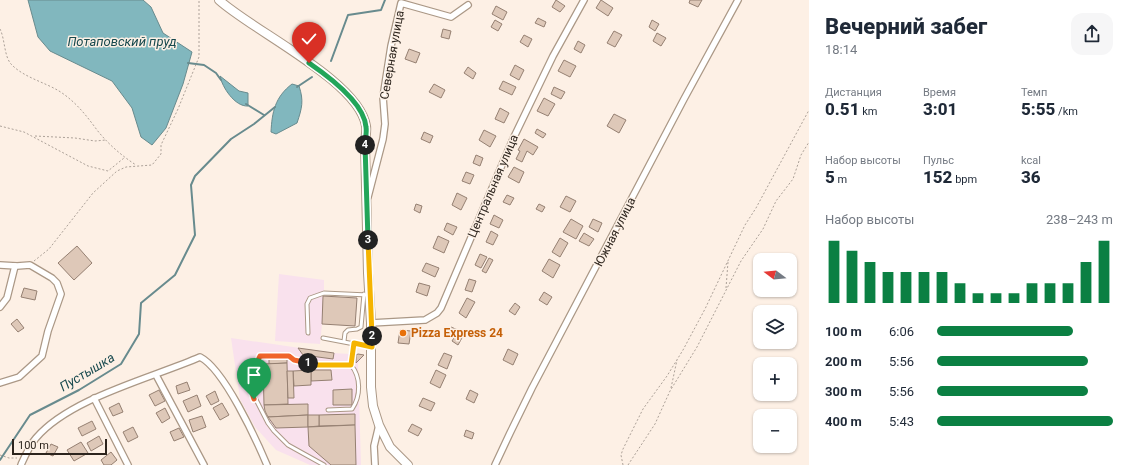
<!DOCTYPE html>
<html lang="ru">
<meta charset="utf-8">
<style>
body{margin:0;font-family:Roboto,sans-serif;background:#f6f6f7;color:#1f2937;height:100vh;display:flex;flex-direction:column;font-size:15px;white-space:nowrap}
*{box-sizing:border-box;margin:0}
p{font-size:13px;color:#747a83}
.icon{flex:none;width:22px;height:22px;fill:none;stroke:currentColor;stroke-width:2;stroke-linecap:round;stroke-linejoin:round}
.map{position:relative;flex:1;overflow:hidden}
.panel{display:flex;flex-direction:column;background:#fff;width:320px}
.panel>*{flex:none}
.needle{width:26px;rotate:286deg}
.fabs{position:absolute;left:753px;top:253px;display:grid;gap:8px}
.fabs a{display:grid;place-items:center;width:44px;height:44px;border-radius:8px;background:#fff;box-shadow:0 1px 3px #0004;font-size:20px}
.scale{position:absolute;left:12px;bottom:10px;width:95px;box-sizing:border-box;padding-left:4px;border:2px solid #2c241d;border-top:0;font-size:11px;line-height:14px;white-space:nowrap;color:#2c241d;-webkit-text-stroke:3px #fdf0e5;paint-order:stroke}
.pin{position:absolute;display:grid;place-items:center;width:34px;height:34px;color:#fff;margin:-41px -17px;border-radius:50% 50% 50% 0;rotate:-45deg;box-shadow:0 0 4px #0007}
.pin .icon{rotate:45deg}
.km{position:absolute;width:20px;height:20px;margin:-10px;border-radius:50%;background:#222;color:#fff;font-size:11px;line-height:20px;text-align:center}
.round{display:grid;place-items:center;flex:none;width:42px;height:42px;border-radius:12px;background:#f6f6f7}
.overview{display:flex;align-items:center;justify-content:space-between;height:68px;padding:0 16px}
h1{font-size:22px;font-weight:800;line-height:30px}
.figures{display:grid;grid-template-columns:repeat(3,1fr);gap:6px;height:68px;padding:4px 16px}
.figures div{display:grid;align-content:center}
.figures b{font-size:17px;font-weight:800}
.figures small{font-size:11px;font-weight:400}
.figures p{font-size:11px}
.chart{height:112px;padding:8px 16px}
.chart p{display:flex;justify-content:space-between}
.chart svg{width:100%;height:72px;margin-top:4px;stroke:#0b8043;stroke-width:6}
ul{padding:0 16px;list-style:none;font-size:13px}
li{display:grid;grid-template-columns:64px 48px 1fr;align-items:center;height:30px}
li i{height:10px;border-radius:5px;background:#0b8043}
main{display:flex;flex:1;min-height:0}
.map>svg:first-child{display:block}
.industrial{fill:#f9e1ed}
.water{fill:#81b7be;stroke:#688b8e}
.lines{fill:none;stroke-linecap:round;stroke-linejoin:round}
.stream{stroke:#688b8e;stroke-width:2}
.building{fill:#dec8b8;stroke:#958072}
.service-casing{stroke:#ab9886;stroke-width:5}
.minor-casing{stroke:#ab9886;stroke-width:8}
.secondary-casing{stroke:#ab9886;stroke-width:10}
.path{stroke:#aca198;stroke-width:1;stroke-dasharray:2 2;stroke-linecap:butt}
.service{stroke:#fff;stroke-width:3}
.minor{stroke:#fff;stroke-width:5.5}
.secondary{stroke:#fff;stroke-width:8}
.split-1-casing{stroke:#fff;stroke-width:8}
.split-2-casing{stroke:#fff;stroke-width:8}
.split-3-casing{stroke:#fff;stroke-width:8}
.split-4-casing{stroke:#fff;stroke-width:8}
.split-5-casing{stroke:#fff;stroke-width:8}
.split-1{stroke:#f0652b;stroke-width:5}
.split-2{stroke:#f5b400;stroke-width:5}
.split-3{stroke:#f5b400;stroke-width:5}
.split-4{stroke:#22a559;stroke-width:5}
.split-5{stroke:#22a559;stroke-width:5}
.food-dot{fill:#e8710a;stroke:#fdf0e5;stroke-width:1.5}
.labels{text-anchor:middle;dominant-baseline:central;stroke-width:3;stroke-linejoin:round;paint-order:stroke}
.street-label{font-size:12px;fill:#2c241d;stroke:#fdf0e5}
.food-label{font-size:12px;font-weight:bold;fill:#c56008;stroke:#fdf0e5;text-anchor:start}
.water-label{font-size:13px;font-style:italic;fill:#17494e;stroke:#fdf0e5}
</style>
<main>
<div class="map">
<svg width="809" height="465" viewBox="0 0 809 465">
<rect width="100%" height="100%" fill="#fdf0e5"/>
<!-- industrial -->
<g class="industrial">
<path d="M 279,274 L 324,280 L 324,296 L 357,298 L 355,326 L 322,324 L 320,344 L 275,341 Z"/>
<path d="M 231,338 L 334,353 L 364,355 L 358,363 L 361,465 L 310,465 L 276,450 L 255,427 L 240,399 Z"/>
</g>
<!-- water -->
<g class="water">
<path d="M 28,0 L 143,0 L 151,7 L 163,33 L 192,52 L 183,84 L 166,128 L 152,145 L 141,137 L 132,108 L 112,81 L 50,51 L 38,37 Z"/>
<path d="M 220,76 L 239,91 L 248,93 L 248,106 C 235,107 222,87 220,76 Z"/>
<path d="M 292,84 L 299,86 C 304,101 302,108 297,123 L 276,134 L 271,132 C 272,112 275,97 292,84 Z"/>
</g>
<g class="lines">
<!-- stream -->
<g class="stream">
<path d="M 331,61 L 348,15 L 381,10 L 385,0"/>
<path d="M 188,63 L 204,65 L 216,73 L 221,80"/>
<path d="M 297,87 L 312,77"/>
<path d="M 246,104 L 264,115"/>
<path d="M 0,460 L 30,415 L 79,390 L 121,364 L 139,334 L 141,303 L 175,275 L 195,235 L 191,185 L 195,176 L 231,139 L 254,124 L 275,107"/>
</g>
</g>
<!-- building -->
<g class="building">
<path d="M 556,0 L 565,6 L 560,12 L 552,7 Z"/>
<path d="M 601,0 L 613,8 L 608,16 L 596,8 Z"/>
<path d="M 690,0 L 702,0 L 698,7 L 689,3 Z"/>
<path d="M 496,6 L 507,12 L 503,20 L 492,14 Z"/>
<path d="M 538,18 L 546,22 L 544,27 L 535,23 Z"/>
<path d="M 495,20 L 502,24 L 498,31 L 491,27 Z"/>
<path d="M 652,20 L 659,24 L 655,31 L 649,27 Z"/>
<path d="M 443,29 L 451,31 L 449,39 L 441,37 Z"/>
<path d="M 614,31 L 622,35 L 615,47 L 607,43 Z"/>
<path d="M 657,33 L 666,38 L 661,46 L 653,41 Z"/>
<path d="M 524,35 L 532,39 L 528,47 L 520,42 Z"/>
<path d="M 578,41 L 585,45 L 581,53 L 574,49 Z"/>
<path d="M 409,49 L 420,53 L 416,63 L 405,59 Z"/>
<path d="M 564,60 L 576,66 L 570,77 L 558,71 Z"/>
<path d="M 515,65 L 524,70 L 519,80 L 510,75 Z"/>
<path d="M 468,67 L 476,73 L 473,79 L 464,73 Z"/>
<path d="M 503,81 L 516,87 L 512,95 L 499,89 Z"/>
<path d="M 434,84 L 445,90 L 441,98 L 429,92 Z"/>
<path d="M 554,87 L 565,92 L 561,99 L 551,94 Z"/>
<path d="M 544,98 L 555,104 L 548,116 L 537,111 Z"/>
<path d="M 500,108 L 509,113 L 504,123 L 495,119 Z"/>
<path d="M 614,114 L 626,120 L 619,133 L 607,126 Z"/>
<path d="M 537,129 L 546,134 L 543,138 L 535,133 Z"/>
<path d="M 484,130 L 496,136 L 490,147 L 479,140 Z"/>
<path d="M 424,132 L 433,136 L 430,143 L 421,139 Z"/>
<path d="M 524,139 L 538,147 L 533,155 L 527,151 L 522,162 L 516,159 L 520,151 L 518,150 Z"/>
<path d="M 476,155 L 483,158 L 480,166 L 473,163 Z"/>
<path d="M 514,167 L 524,172 L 519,183 L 508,177 Z"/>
<path d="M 466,172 L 474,175 L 470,184 L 462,181 Z"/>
<path d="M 457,193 L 467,198 L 461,210 L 452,205 Z"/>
<path d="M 507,195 L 514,198 L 510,205 L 503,202 Z"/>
<path d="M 566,196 L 576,201 L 570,212 L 560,207 Z"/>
<path d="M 416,204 L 422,206 L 420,213 L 414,210 Z"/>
<path d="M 539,204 L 545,207 L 542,212 L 536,209 Z"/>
<path d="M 494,215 L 503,220 L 499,228 L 490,224 Z"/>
<path d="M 571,219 L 583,226 L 576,239 L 563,232 Z"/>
<path d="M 593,219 L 602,223 L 598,232 L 589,227 Z"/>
<path d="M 447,223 L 457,227 L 453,235 L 444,230 Z"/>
<path d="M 491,231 L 498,235 L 493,245 L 486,242 Z"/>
<path d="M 584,233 L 594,239 L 589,246 L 579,241 Z"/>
<path d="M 438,236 L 449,241 L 444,253 L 433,248 Z"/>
<path d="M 560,238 L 568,243 L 560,257 L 552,252 Z"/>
<path d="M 77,246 L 92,263 L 74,280 L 58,263 Z"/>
<path d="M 480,254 L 487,257 L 481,268 L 475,265 Z"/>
<path d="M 489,258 L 493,260 L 486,273 L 482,271 Z"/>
<path d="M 549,259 L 560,265 L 553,278 L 542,271 Z"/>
<path d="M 426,263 L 439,268 L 435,277 L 422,271 Z"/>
<path d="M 469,279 L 476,281 L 472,292 L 465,290 Z"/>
<path d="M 419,283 L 430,286 L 427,296 L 416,292 Z"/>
<path d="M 24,288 L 37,291 L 35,300 L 21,297 Z"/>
<path d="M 544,292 L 552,297 L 547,305 L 539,300 Z"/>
<path d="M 323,296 L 357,298 L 355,326 L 322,324 Z"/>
<path d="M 467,298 L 475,302 L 466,318 L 459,313 Z"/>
<path d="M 515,303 L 520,307 L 515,315 L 509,311 Z"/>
<path d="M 17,319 L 24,328 L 18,332 L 11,324 Z"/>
<path d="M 451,327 L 458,330 L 455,337 L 448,334 Z"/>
<path d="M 400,330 L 411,331 L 409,344 L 398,343 Z"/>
<path d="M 457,333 L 463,336 L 458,345 L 452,341 Z"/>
<path d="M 298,348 L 334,353 L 333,359 L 303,355 Z"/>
<path d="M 508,349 L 518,354 L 513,365 L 503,360 Z"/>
<path d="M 444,353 L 452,356 L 447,369 L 438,365 Z"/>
<path d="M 358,354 L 364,355 L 356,363 L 356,355 Z"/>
<path d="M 269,358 L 287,358 L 287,363 L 269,364 Z"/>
<path d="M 287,363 L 288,404 L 264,405 L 263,364 Z"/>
<path d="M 311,370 L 331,370 L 332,380 L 311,381 Z"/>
<path d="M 311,370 L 311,385 L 294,386 L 293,371 Z"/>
<path d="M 436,370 L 446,375 L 440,388 L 430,383 Z"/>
<path d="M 287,371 L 293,371 L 294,398 L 288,398 Z"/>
<path d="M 187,382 L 190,390 L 178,394 L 176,386 Z"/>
<path d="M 352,389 L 352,405 L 333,405 L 333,390 Z"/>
<path d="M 159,390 L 165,401 L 155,406 L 149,395 Z"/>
<path d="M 470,390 L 478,394 L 474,403 L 466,399 Z"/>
<path d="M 215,391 L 219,401 L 211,405 L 206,396 Z"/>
<path d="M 197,395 L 201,406 L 188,412 L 183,401 Z"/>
<path d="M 423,398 L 435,403 L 431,411 L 419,406 Z"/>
<path d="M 119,403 L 123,412 L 113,416 L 109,408 Z"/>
<path d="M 222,403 L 229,415 L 220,420 L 213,408 Z"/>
<path d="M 308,404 L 308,415 L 268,417 L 265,411 L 264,405 Z"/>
<path d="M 165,408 L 170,418 L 162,423 L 156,413 Z"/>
<path d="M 355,414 L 355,425 L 319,426 L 319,415 Z"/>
<path d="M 308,415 L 308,427 L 276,428 L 268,417 Z"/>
<path d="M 308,415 L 319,415 L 319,426 L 308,427 Z"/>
<path d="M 202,416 L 206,427 L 193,432 L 189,420 Z"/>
<path d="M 92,421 L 96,429 L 82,436 L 78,428 Z"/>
<path d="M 412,424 L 422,429 L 418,436 L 408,431 Z"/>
<path d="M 355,425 L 356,465 L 331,465 L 309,446 L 308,427 Z"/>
<path d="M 133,427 L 138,437 L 128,442 L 123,432 Z"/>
<path d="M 179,428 L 184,437 L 174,441 L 170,432 Z"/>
<path d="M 466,430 L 474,433 L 472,439 L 464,436 Z"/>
<path d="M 99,436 L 103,444 L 91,451 L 87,443 Z"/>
<path d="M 81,442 L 88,453 L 74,461 L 67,450 Z"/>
<path d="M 51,444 L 58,447 L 53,456 L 46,453 Z"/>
<path d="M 111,452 L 117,460 L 111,465 L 104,465 L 101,460 Z"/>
</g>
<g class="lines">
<defs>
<g id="service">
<path d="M 308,333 L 307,304 L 310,298 L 324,293 L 368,295"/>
<path d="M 323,338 L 370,347"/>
<path d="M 344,341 L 345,333 L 348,330 L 357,329 L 361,327 L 364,294"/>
<path d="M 328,410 L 352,409 C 361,396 361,377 351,365 L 354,343"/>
<path d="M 324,465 L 288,445 L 274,431 L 268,423 L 250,388 L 251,380 L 260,356 L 285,355 L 289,356 L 294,360 L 317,365 L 351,365"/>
</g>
<g id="minor">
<path d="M 368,197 L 383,139 L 385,124 L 383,97 L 391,46 L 401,3 L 451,17 L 468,5"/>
<path d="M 0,265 L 17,266 L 30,265 L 52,278 L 57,283 L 61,294 L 48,331 L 42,356 L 19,377 L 0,383"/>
<path d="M 0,307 L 7,298 L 15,266"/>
<path d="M 371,323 L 425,320 L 437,313 L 441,308 L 513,139 L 553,56 L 584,0"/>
<path d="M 156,375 L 204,465"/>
<path d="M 94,398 L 128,465"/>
<path d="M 21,465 C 25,456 29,446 36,438 C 70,398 152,378 200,357 C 224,369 256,439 267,465"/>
<path d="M 375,465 L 374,446 L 379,425"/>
<path d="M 495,465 L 510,433 L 532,388 L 684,99 L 738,0"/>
</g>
<path id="secondary" d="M 219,0 C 253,31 359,81 366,126 C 367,131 365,138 365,144 L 368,273 L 371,323 L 371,387 L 373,406 L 379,425 L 390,447 L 408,465"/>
</defs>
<!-- service casing -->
<use href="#service" class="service-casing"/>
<!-- minor casing -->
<use href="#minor" class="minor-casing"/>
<!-- secondary casing -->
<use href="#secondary" class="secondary-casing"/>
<!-- path -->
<g class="path">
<path d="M 0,29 C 5,39 4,56 11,64 C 23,77 44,82 59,91 C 75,101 86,115 97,130 C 108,144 122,156 136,165"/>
<path d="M 0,126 L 24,132 L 88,166 L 108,171 L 124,158"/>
<path d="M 35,136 L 75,138 L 95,141 L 106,140"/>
<path d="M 34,261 L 49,249 L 93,193 L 117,171 L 126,167 L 152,165 L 161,154 L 161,145 L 178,109 L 199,57 L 199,0"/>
<path d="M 726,288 L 728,262"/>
<path d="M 671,388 L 677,360"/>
<path d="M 0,455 L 9,458 L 17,458"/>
<path d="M 623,465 L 621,455 L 623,449 L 643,409 L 667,376 L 683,350 L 705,309 L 745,225 L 756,208 L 809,110"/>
<path d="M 628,465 L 655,424 L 670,391 L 697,347 L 741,261 L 763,229 L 776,201 L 793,179 L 801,155 L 809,142"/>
</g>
<!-- service -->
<use href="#service" class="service"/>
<!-- minor -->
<use href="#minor" class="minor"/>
<!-- secondary -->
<use href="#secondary" class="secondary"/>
</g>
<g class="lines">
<defs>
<path id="split-1" d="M 254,399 C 247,381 253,372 260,356 L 289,356 L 294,360 L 308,363"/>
<path id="split-2" d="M 308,363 L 317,365 L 351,365 L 354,343 L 372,347 L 372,336"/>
<path id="split-3" d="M 368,240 L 372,336"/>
<path id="split-4" d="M 365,145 L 368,240"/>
<path id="split-5" d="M 309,63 C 328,76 364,102 366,127 C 367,133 365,139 365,145"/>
</defs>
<!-- split-1 casing -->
<use href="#split-1" class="split-1-casing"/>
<!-- split-2 casing -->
<use href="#split-2" class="split-2-casing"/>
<!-- split-3 casing -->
<use href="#split-3" class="split-3-casing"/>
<!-- split-4 casing -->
<use href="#split-4" class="split-4-casing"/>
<!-- split-5 casing -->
<use href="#split-5" class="split-5-casing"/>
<!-- split-1 -->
<use href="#split-1" class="split-1"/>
<!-- split-2 -->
<use href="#split-2" class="split-2"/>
<!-- split-3 -->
<use href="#split-3" class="split-3"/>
<!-- split-4 -->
<use href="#split-4" class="split-4"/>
<!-- split-5 -->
<use href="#split-5" class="split-5"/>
</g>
<!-- markers -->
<circle class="food-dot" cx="403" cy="333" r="4"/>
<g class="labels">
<!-- street labels -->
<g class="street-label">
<text transform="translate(392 55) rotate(-80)">Северная улица</text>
<text transform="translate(493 186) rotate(-67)">Центральная улица</text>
<text transform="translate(615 232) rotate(-63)">Южная улица</text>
</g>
<!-- food labels -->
<g class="food-label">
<text x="411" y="333">Pizza Express 24</text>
</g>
<!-- water labels -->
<g class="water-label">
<text x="122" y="41">Потаповский пруд</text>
<text transform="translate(87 372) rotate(-31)">Пустышка</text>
</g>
</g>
</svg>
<div class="fabs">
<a><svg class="needle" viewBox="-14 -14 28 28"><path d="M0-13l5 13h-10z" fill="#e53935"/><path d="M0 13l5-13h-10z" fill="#747a83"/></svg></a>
<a><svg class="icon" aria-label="layers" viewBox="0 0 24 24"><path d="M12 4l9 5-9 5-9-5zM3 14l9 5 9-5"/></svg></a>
<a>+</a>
<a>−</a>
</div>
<div class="scale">100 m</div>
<div class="pin" style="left:254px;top:399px;background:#1e9e55"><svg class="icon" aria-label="arrive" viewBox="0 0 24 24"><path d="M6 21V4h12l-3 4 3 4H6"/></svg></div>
<div class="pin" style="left:309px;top:63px;background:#d93025"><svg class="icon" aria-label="check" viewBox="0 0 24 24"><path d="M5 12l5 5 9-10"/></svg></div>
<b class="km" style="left:308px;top:363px">1</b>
<b class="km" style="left:372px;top:336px">2</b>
<b class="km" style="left:368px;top:240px">3</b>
<b class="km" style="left:365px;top:145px">4</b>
</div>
<section class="panel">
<div class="overview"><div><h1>Вечерний забег</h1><p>18:14</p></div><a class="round"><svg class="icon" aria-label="share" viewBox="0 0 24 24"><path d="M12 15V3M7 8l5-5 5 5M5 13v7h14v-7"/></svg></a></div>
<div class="figures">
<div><p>Дистанция</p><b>0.51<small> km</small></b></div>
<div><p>Время</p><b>3:01</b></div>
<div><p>Темп</p><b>5:55<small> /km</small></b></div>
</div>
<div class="figures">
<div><p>Набор высоты</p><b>5<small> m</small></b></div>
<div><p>Пульс</p><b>152<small> bpm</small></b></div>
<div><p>kcal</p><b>36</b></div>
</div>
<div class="chart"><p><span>Набор высоты</span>238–243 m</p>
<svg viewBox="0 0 160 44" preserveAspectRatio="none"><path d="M5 44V6M15 44V12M25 44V19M35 44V25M45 44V25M55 44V25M65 44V25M75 44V32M85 44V38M95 44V38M105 44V38M115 44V32M125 44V32M135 44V32M145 44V19M155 44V6"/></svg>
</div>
<ul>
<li><b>100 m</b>6:06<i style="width:77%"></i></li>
<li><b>200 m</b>5:56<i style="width:86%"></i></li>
<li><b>300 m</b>5:56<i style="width:86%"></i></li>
<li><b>400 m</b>5:43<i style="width:100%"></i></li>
</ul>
</section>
</main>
